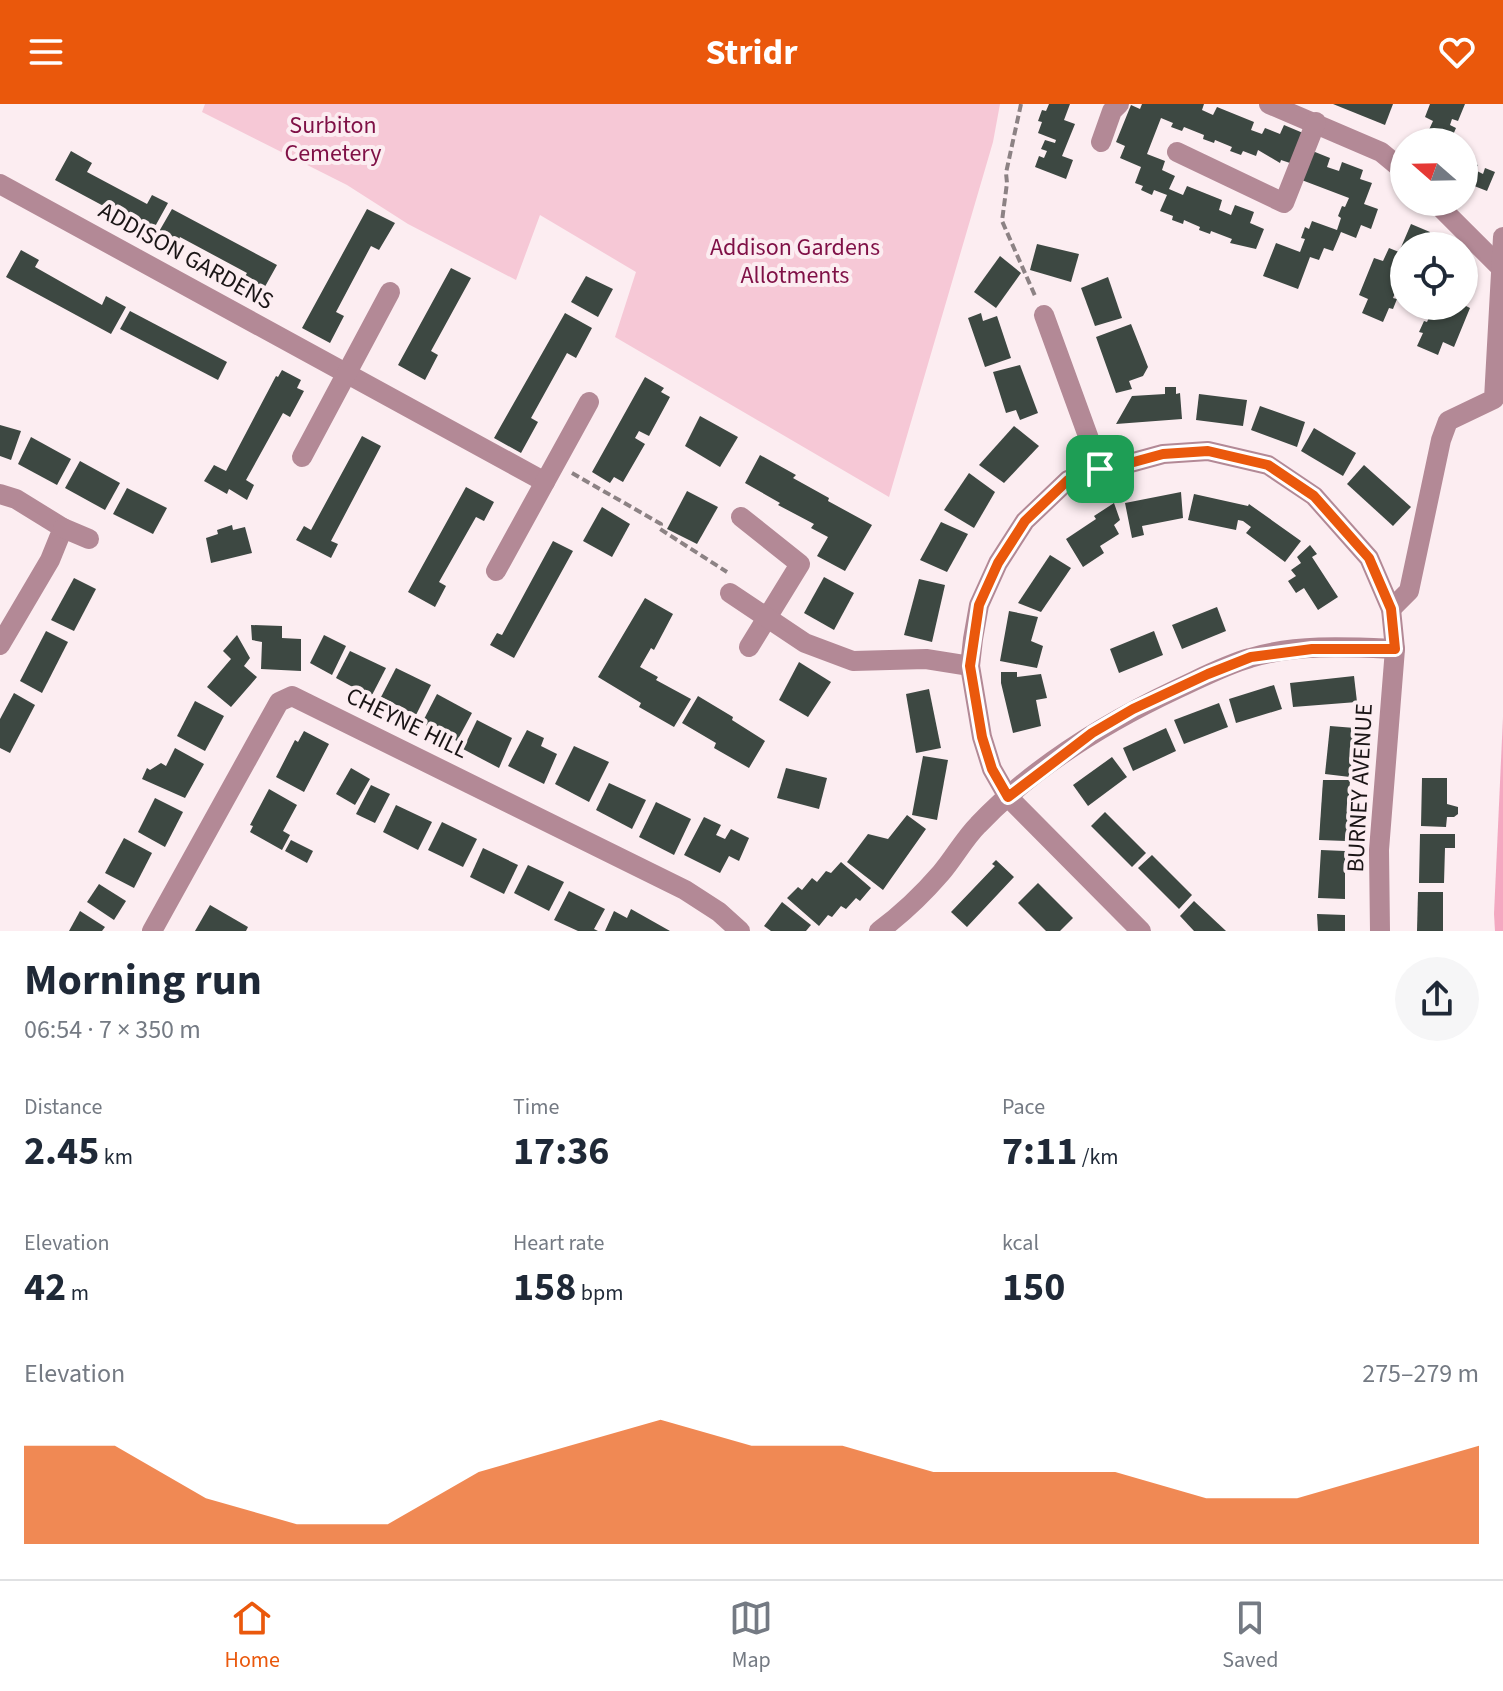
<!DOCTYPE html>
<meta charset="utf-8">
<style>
body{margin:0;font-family:"Source Sans 3",sans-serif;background:#f6f6f7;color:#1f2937;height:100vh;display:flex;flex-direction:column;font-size:30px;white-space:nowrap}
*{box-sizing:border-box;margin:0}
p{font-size:26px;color:#747a83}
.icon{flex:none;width:44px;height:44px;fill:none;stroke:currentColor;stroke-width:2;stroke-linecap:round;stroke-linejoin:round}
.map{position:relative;height:827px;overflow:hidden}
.drawer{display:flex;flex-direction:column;background:#fff;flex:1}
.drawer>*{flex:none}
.needle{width:52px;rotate:290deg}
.buttons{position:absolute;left:1390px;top:24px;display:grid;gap:16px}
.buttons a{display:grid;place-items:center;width:88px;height:88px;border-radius:50%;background:#fff;box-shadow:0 2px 6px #0004;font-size:40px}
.pin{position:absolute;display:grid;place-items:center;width:68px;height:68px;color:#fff;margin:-34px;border-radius:16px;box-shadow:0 4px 12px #0006}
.round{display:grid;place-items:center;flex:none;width:84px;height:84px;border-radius:42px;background:#f6f6f7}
.head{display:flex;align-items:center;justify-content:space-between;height:136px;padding:0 24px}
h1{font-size:44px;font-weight:700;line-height:60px}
.stats{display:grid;grid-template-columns:repeat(3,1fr);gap:12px;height:136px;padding:8px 24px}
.stats div{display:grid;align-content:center}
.stats b{font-size:40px;font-weight:700}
.stats small{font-size:22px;font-weight:400}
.stats p{font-size:22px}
.chart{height:224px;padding:16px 24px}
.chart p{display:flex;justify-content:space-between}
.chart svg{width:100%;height:144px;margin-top:8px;fill:#ea580c;opacity:.7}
header{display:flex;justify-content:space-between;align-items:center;height:104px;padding:0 24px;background:#ea580c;color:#fff;font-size:36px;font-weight:700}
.tab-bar{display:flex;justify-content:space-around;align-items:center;height:112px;border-top:2px solid #e0e1e3;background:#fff;font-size:22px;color:#747a83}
.tab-bar a{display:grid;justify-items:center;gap:4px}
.tab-bar .active{color:#ea580c}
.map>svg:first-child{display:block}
.green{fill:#f6c8d6}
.forest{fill:#f4a8c1}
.building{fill:#3d4842}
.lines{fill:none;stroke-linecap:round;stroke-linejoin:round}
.path{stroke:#8c8284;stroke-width:4;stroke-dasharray:8 4;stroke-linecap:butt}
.minor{stroke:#b38996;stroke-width:20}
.route-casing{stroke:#fff;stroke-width:16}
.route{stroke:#ea580c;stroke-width:10}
.labels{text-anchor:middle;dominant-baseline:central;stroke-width:8;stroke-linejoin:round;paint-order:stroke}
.park-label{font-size:24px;fill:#7f1046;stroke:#fcedf1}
.street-label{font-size:24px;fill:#1a1516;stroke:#fcedf1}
</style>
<header><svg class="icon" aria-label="menu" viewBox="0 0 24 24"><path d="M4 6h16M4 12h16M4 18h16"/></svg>Stridr<svg class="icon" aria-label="heart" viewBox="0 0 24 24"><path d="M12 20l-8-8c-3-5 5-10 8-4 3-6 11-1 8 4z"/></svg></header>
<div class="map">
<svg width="1503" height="827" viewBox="0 0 1503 827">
<rect width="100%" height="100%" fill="#fcedf1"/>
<!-- green -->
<path class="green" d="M 205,0 L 1000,0 L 993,38 L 889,393 L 615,233 L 636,168 L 540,111 L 516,176 L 408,120 L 347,81 L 202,8 Z"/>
<!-- forest -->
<path class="forest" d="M 1503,613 L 1503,827 L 1495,827 L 1494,810 Z"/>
<!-- building -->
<g class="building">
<path d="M 1049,0 L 1070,0 L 1064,16 L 1075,20 L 1062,52 L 1073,56 L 1066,75 L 1035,63 L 1039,52 L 1044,54 L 1047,47 L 1041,45 L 1045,36 L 1055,39 L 1056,36 L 1038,29 L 1042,18 L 1038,17 L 1042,6 L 1046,7 Z"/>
<path d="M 1142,0 L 1204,0 L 1202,6 L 1213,11 L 1217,3 L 1254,18 L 1251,26 L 1262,30 L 1265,24 L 1280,30 L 1284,21 L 1303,29 L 1290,59 L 1281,56 L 1280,59 L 1258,46 L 1256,52 L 1243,47 L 1241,51 L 1230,47 L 1232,43 L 1215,36 L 1214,39 L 1203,35 L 1204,31 L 1184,23 L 1182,27 L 1171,23 L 1173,19 L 1161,14 L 1147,50 L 1165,57 L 1162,66 L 1175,72 L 1169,85 L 1183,91 L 1187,82 L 1222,96 L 1219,106 L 1231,111 L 1235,101 L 1254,108 L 1250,119 L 1264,125 L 1256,145 L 1230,139 L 1232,135 L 1211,127 L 1210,130 L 1199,126 L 1200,123 L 1184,116 L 1183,120 L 1172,116 L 1173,112 L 1160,107 L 1167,91 L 1154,86 L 1152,91 L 1141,86 L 1143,82 L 1135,79 L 1141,63 L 1120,54 L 1125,42 L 1116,38 L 1131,1 L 1140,5 Z"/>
<path d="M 1333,0 L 1393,0 L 1385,21 Z"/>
<path d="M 1430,0 L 1465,0 L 1458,17 L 1452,15 L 1450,21 L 1456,24 L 1450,38 L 1431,38 L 1433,32 L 1427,30 L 1433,17 L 1425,13 Z"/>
<path d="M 1310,46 L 1330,54 L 1327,63 L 1339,67 L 1342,58 L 1363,66 L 1360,75 L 1372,79 L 1364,100 L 1378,105 L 1371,125 L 1361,121 L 1356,134 L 1341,128 L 1333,147 L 1324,144 L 1319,156 L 1310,153 L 1298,185 L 1263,172 L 1276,139 L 1300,148 L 1305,135 L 1301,134 L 1305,123 L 1309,125 L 1312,117 L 1337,126 L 1341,114 L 1338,112 L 1342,102 L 1345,103 L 1349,94 L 1299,75 Z"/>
<path d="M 71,47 L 92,59 L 87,68 L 147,100 L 152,91 L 168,99 L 152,128 L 55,76 Z"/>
<path d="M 1464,55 L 1478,61 L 1475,66 L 1483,70 L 1485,64 L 1495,68 L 1487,87 L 1464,78 Z"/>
<path d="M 172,105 L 277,161 L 262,188 L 242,177 L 247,169 L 180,133 L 176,142 L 157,131 Z"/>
<path d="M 367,105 L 395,119 L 379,146 L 371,142 L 336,208 L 344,212 L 330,239 L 302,224 Z"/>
<path d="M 1411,120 L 1430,128 L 1426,137 L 1438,142 L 1404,142 L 1404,179 L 1400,177 L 1393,194 L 1397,195 L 1393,205 L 1389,204 L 1383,218 L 1362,209 L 1368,195 L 1359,191 L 1374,154 L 1383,157 L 1389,144 L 1399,148 Z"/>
<path d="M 1037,140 L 1079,150 L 1071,178 L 1030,166 Z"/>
<path d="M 21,146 L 39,156 L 35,163 L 102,201 L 106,192 L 126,203 L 111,230 L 6,173 Z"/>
<path d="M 1000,152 L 1021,169 L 996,204 L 974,188 Z"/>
<path d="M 451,164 L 471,174 L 431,247 L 438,251 L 425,276 L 398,261 Z"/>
<path d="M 586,172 L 613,185 L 598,213 L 571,198 Z"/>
<path d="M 1108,173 L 1122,214 L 1095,222 L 1081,184 Z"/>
<path d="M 1464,201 L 1470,204 L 1454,243 L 1443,238 L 1438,251 L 1417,242 L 1423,229 L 1419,228 L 1424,217 L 1427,218 L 1434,202 Z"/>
<path d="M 130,207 L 227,258 L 218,276 L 120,225 Z"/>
<path d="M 565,209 L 592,224 L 576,254 L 567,249 L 531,314 L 538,318 L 521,349 L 494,334 Z"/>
<path d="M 981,209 L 983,217 L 997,212 L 1011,254 L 985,263 L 968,214 Z"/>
<path d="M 1131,220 L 1148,263 L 1143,272 L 1129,277 L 1132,285 L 1116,289 L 1096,233 Z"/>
<path d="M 1020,261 L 1038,309 L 1020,316 L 1016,306 L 1006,309 L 993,268 Z"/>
<path d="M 282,266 L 301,276 L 297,284 L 304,287 L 290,313 L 283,309 L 246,376 L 254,381 L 247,396 L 229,385 L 227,390 L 204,377 L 214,361 L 226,367 L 276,272 L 278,273 Z"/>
<path d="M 645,273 L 664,284 L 661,288 L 670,293 L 649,332 L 639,327 L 635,334 L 645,340 L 623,378 L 614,373 L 610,379 L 592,368 Z"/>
<path d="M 1165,283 L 1176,283 L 1176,290 L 1180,289 L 1182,315 L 1116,320 L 1132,292 L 1165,290 Z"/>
<path d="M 1199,290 L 1247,296 L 1243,322 L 1196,316 Z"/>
<path d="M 1260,302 L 1305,318 L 1297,343 L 1251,326 Z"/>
<path d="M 700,312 L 738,333 L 720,363 L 685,342 Z"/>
<path d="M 0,321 L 21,327 L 11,356 L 0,352 Z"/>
<path d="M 1014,322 L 1039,342 L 1004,379 L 979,361 Z"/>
<path d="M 1314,324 L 1356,349 L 1343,372 L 1301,347 Z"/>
<path d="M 362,332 L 381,342 L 331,437 L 338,440 L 331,454 L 296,436 L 304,422 L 311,426 Z"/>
<path d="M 31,333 L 71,355 L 57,381 L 18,360 Z"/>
<path d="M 760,351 L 796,371 L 793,374 L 829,394 L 828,397 L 872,421 L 845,467 L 817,452 L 828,433 L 811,424 L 814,420 L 778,401 L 780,399 L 745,379 Z"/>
<path d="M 80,357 L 120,379 L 105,406 L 65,384 Z"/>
<path d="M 1364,361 L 1411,403 L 1393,422 L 1347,380 Z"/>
<path d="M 969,369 L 995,388 L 974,424 L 944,406 Z"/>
<path d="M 466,383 L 494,398 L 484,417 L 476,413 L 439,478 L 446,482 L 435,503 L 408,488 Z"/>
<path d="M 127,384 L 167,404 L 153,430 L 113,410 Z"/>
<path d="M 687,387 L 718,403 L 697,440 L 667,425 Z"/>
<path d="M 1181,388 L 1183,414 L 1142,422 L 1144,431 L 1132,434 L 1125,399 Z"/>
<path d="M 1194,390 L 1248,402 L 1249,400 L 1301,437 L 1285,458 L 1246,429 L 1251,423 L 1243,417 L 1238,416 L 1236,426 L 1188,416 Z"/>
<path d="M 1114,399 L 1120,416 L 1114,421 L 1119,430 L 1100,442 L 1104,449 L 1083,463 L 1066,435 L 1096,415 L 1094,412 Z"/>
<path d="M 602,403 L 630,420 L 612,453 L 583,437 Z"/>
<path d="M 941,418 L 968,430 L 947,468 L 920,456 Z"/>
<path d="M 232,421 L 233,426 L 245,423 L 252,449 L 211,459 L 206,434 L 218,430 L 217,426 Z"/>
<path d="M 553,437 L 573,447 L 514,554 L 490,541 L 497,529 L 502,531 Z"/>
<path d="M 1310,441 L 1317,450 L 1312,453 L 1338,493 L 1318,506 L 1304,484 L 1296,489 L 1288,477 L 1296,472 L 1291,466 L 1301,459 L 1297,453 Z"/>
<path d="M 1050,451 L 1071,464 L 1041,508 L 1018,499 Z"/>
<path d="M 824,473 L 854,489 L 834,526 L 804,509 Z"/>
<path d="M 74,474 L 96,485 L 74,527 L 51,516 Z"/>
<path d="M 919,475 L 945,481 L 932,538 L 904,531 Z"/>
<path d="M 645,494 L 673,510 L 654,546 L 651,544 L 640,563 L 658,573 L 656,576 L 691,595 L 674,623 L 639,603 L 641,599 L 598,573 Z"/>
<path d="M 1217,503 L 1226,527 L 1182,545 L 1172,521 Z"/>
<path d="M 1009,507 L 1038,513 L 1031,537 L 1043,542 L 1037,564 L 1000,557 Z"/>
<path d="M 251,521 L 282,522 L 282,534 L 301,535 L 301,567 L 261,565 L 262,538 L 252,536 Z"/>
<path d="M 46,527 L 68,538 L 42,589 L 20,577 Z"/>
<path d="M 1154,527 L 1163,551 L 1119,569 L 1110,545 Z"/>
<path d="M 237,531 L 250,554 L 244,562 L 257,573 L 231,603 L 207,583 L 231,555 L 223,547 Z"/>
<path d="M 324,531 L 346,542 L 332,571 L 310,559 Z"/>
<path d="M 350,547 L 386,564 L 371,593 L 336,574 Z"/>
<path d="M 799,558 L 831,578 L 808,613 L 779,596 Z"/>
<path d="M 396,564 L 431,581 L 416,611 L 381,593 Z"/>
<path d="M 1001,568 L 1017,568 L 1017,573 L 1041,570 L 1047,594 L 1036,596 L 1041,622 L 1013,629 L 1001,579 Z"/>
<path d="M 1354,572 L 1357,598 L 1293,603 L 1290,579 Z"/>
<path d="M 1274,581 L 1282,605 L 1236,619 L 1229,595 Z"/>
<path d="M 929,585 L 941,644 L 916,649 L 906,590 Z"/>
<path d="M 14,589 L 35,601 L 10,649 L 0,644 L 0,615 Z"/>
<path d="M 437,590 L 472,609 L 457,637 L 422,619 Z"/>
<path d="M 698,592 L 733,613 L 732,616 L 765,637 L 749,664 L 714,644 L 716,639 L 682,619 Z"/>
<path d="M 195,597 L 224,612 L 205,647 L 177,632 Z"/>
<path d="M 1219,599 L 1228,623 L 1184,640 L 1174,616 Z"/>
<path d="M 477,616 L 512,634 L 499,664 L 463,645 Z"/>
<path d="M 1330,622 L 1355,624 L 1350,673 L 1325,670 Z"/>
<path d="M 1166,624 L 1176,647 L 1133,667 L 1123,644 Z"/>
<path d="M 527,626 L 544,634 L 541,642 L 557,650 L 544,680 L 508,662 Z"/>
<path d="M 304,627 L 329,640 L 304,688 L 276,673 L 295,636 L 298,638 Z"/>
<path d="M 574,642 L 609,658 L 589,698 L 555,680 Z"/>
<path d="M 175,644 L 204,660 L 185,694 L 142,675 L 147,664 L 150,666 L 161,659 L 166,662 Z"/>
<path d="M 923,652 L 948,656 L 937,716 L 912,711 Z"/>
<path d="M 1112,653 L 1127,673 L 1088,702 L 1073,681 Z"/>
<path d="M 351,664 L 370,675 L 355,701 L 336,690 Z"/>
<path d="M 786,664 L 827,674 L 819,705 L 777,694 Z"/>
<path d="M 1422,674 L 1447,674 L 1447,700 L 1458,703 L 1458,710 L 1454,713 L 1447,713 L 1446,723 L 1421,722 Z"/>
<path d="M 1323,676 L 1350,676 L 1346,737 L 1319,736 Z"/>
<path d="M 609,679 L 646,696 L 632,725 L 596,706 Z"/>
<path d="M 371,681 L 390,690 L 375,719 L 356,710 Z"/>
<path d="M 269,685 L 297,701 L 283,727 L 290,731 L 282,746 L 250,728 L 253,722 L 250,721 Z"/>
<path d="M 155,694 L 183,708 L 165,743 L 138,728 Z"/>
<path d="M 656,698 L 691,715 L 674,751 L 639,733 Z"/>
<path d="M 396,701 L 432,718 L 418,746 L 383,728 Z"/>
<path d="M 1105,708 L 1146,749 L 1132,763 L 1091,722 Z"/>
<path d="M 907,711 L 926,725 L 883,786 L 847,758 L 868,730 L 888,735 Z"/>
<path d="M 704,713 L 721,721 L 716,731 L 725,735 L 731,725 L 749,734 L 739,757 L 729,752 L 720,769 L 684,751 Z"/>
<path d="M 442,718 L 477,735 L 463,763 L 428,746 Z"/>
<path d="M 1420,730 L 1455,730 L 1455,744 L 1445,744 L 1444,779 L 1419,779 Z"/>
<path d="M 124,734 L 152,749 L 134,784 L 105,769 Z"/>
<path d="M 291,736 L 313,747 L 307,759 L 285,747 Z"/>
<path d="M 483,744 L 518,761 L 504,790 L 470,773 Z"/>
<path d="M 1321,746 L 1345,747 L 1345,795 L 1318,794 Z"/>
<path d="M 1152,751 L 1192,791 L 1179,805 L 1138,764 Z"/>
<path d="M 996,756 L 1014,773 L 967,823 L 951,808 L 995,762 L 992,760 Z"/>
<path d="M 841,758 L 871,784 L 860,797 L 856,794 L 846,805 L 841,802 L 832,813 L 828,811 L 819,822 L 787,794 L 798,783 L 802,786 L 812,774 L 817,778 L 826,767 L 831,769 Z"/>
<path d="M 528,761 L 564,778 L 549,807 L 514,789 Z"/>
<path d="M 1038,779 L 1073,814 L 1060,827 L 1046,827 L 1018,799 Z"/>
<path d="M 99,780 L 126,797 L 114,816 L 87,798 Z"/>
<path d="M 569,787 L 605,805 L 594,825 L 598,827 L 578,827 L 554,816 Z"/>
<path d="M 1418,788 L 1443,788 L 1443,827 L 1417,827 Z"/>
<path d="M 1194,797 L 1226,827 L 1194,827 L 1180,812 Z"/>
<path d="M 782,798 L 811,821 L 806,827 L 771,827 L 764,822 Z"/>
<path d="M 210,801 L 248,823 L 246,827 L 195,827 Z"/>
<path d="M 631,805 L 670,827 L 605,827 L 614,807 L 627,814 Z"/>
<path d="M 80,807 L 105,823 L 102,827 L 69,827 Z"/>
<path d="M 1317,810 L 1345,811 L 1345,827 L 1318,827 Z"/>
</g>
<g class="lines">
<!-- path -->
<g class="path">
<path d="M 1021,0 L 1006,69 L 1007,79 L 1002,117 L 1036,194"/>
<path d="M 572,369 L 661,420 L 660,425 L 727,468"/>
</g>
<!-- minor -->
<g class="minor">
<path d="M 1269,0 L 1381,48 L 1404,67"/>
<path d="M 1101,38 L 1112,7 L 1119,0"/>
<path d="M 1177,48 L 1284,99 L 1316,18"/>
<path d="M 0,80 L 545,378"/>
<path d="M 1435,98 L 1501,164"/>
<path d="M 1044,211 L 1100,365"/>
<path d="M 302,353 L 390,188"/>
<path d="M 0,390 L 16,395 L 63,424 L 50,456 L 0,541"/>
<path d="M 741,413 L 800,460 L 749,543"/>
<path d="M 63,424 L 89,435"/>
<path d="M 496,467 L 589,298"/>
<path d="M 730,489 L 805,539 L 853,557 L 926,555 L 970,562"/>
<path d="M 1391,505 L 1409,487 L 1441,336 L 1448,317 L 1494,295 L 1503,133"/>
<path d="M 152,827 L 279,598 L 292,592 L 685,786 L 719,808 L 740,827"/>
<path d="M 879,827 C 902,810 922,791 941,769 C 954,754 964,735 978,721 C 1034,662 1105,619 1177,585 C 1201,574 1225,561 1250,554 C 1296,540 1348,543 1395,545"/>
<path d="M 1141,827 L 1008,693 L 992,665 L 982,633 L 970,562 L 973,535 L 979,501 L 998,459 L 1025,417 L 1068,376 L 1163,350 L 1208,347 L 1268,361 L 1314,392 L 1369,454 L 1391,505 L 1395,545 L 1379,746 L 1380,827"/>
</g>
</g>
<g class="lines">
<defs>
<path id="route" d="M 1208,347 L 1268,361 L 1314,392 L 1369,454 L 1391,505 L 1395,545 L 1312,545 L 1251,553 L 1208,570 L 1133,605 L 1092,629 L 1008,693 L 992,665 L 982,633 L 970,562 L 979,501 L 998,459 L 1025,417 L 1068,376 L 1163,350 Z"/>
</defs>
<!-- route casing -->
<use href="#route" class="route-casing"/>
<!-- route -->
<use href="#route" class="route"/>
</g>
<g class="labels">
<!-- park labels -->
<g class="park-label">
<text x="333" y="21">Surbiton<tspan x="333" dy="28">Cemetery</tspan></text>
<text x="795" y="143">Addison Gardens<tspan x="795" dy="28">Allotments</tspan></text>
</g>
<!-- street labels -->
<g class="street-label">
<text transform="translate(186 152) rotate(29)">ADDISON GARDENS</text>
<text transform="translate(407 619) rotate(26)">CHEYNE HILL</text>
<text transform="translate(1360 684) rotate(-87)">BURNEY AVENUE</text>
</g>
</g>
</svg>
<div class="buttons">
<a><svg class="needle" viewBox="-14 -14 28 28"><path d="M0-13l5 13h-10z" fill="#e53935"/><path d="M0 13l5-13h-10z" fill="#747a83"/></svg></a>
<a><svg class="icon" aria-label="locate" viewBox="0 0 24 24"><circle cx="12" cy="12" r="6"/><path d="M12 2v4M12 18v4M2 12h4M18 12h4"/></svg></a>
</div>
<div class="pin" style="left:1100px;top:365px;background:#1e9e55"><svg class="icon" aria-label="arrive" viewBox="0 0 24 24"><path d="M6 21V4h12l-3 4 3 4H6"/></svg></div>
</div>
<section class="drawer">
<div class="head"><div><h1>Morning run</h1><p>06:54 · 7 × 350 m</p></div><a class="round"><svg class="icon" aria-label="share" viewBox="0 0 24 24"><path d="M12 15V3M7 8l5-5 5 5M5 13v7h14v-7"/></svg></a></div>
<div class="stats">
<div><p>Distance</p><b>2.45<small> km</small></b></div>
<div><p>Time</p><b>17:36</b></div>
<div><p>Pace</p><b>7:11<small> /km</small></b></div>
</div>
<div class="stats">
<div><p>Elevation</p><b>42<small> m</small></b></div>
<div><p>Heart rate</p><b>158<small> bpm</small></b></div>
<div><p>kcal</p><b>150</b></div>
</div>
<div class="chart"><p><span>Elevation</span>275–279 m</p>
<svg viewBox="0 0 160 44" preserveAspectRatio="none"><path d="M0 44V14L10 14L20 30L30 38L40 38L50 22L60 14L70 6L80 14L90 14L100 22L110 22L120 22L130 30L140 30L150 22L160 14V44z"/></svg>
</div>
</section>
<nav class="tab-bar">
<a class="active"><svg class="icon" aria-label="home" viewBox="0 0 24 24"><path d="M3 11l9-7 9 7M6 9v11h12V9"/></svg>Home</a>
<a><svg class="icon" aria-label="map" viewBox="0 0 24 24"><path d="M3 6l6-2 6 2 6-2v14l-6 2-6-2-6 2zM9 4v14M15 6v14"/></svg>Map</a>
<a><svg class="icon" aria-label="saved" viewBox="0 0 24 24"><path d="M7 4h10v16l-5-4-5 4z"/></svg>Saved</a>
</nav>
